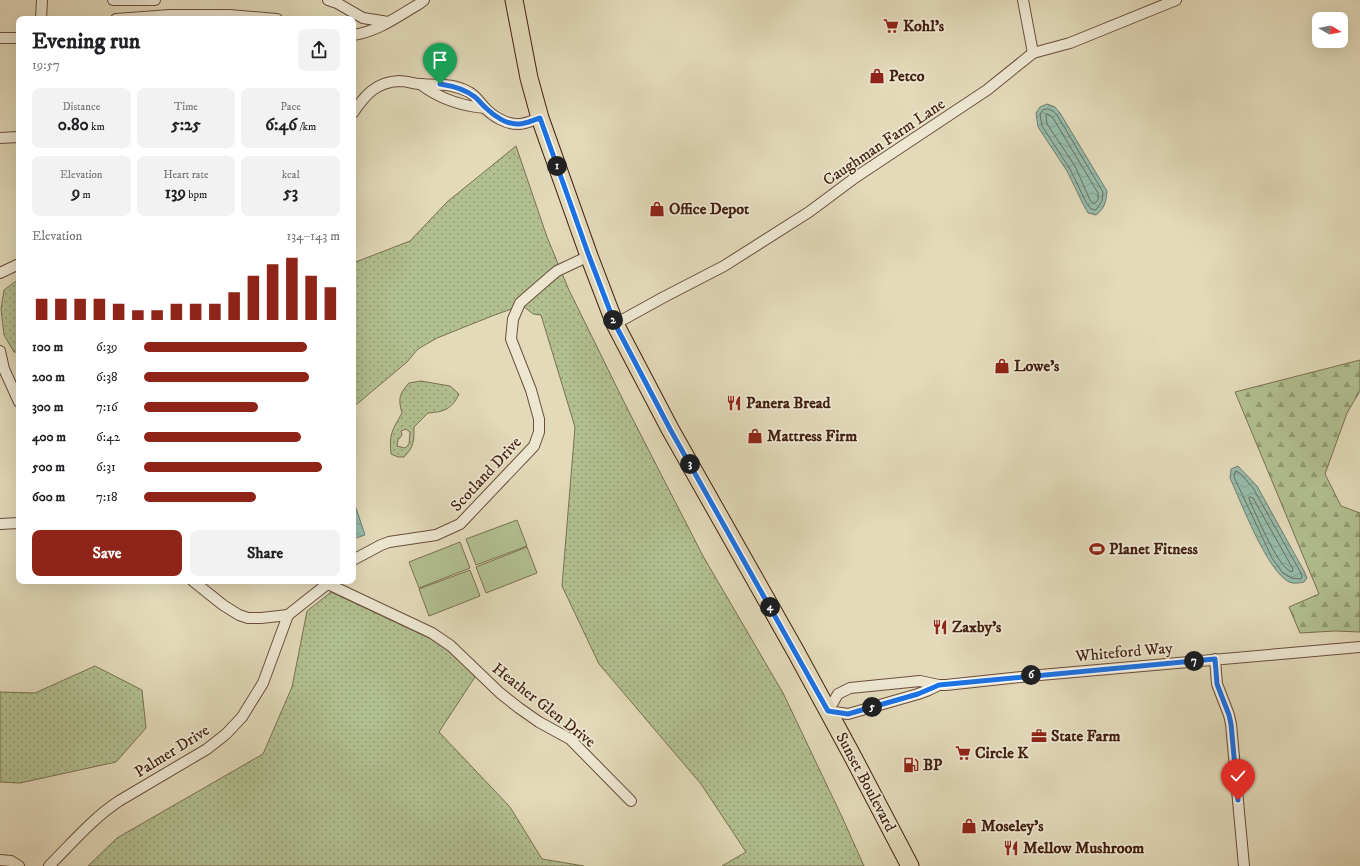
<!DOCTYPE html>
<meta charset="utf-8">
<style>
body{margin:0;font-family:"IM FELL DW Pica",serif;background:#f2f2f2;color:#202124;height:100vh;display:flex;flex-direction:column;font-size:15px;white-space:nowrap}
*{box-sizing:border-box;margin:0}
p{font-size:13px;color:#757577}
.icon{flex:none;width:22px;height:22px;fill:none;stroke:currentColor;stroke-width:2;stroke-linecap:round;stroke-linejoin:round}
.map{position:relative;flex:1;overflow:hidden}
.sheet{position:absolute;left:16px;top:16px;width:340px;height:568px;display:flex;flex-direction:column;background:#fff;border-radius:8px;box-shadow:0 4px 16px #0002}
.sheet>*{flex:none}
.needle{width:26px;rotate:99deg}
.buttons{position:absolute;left:1312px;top:12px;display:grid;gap:8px}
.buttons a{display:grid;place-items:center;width:36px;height:36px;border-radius:8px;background:#fff;box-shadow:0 4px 16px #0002;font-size:20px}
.pin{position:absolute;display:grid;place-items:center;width:34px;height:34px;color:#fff;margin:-41px -17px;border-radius:50% 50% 50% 0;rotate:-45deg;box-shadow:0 0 4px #0007}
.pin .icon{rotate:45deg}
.km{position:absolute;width:20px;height:20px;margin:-10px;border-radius:50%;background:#222;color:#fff;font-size:11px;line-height:20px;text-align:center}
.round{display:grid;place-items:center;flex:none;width:42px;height:42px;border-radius:8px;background:#f2f2f2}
.summary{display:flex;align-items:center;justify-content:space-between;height:68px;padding:0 16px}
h1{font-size:22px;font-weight:700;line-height:30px}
.metrics{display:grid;grid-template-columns:repeat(3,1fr);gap:6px;height:68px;padding:4px 16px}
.metrics div{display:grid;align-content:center;border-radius:8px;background:#f2f2f2;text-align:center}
.metrics b{font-size:17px;font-weight:700}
.metrics small{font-size:11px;font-weight:400}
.metrics p{font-size:11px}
.chart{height:112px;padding:8px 16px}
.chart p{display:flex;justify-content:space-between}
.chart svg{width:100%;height:72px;margin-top:4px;stroke:#8f2418;stroke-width:6}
.primary-button{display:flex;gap:8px;margin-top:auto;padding:8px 16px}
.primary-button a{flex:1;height:46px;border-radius:8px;background:#8f2418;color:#fff;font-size:16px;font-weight:700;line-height:46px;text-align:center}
.primary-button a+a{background:#f2f2f2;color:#202124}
ul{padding:0 16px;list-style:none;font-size:13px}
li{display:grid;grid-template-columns:64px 48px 1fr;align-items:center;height:30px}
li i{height:10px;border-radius:5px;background:#8f2418}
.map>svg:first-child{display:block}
.grass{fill:url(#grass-dots);stroke:#7a7051;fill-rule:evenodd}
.forest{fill:url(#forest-firs);stroke:#7a7051}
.park{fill:#b2c091;stroke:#7a7051}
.water{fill:url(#water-waves);stroke:#747d6d}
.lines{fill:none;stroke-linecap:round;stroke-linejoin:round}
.shore{stroke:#6c6e5e;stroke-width:1}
.street-casing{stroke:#6a4e3b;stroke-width:12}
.primary-casing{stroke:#422011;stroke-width:19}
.street{stroke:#ede7d2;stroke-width:10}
.primary{stroke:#e3daba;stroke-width:17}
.route-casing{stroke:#fff;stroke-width:8}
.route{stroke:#1a73e8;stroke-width:5}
.labels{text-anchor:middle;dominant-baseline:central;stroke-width:3.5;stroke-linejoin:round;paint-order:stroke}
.poi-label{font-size:16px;font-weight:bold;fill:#422011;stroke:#ede7d2;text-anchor:start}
.street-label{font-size:16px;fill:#422011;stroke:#ede7d2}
</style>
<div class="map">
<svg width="1360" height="866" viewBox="0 0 1360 866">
<defs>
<pattern id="grass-dots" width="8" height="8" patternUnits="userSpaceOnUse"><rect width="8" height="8" fill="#b2c091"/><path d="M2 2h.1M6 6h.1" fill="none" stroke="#929c75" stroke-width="1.8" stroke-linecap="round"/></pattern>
<pattern id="forest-firs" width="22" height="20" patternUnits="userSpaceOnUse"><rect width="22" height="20" fill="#b2c091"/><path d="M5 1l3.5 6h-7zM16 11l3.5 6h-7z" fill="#929c75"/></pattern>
<pattern id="water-waves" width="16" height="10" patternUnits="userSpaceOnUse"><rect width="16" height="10" fill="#96bbab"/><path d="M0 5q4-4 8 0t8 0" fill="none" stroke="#82a092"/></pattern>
</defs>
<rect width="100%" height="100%" fill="#e3daba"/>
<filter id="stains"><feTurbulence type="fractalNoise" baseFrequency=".005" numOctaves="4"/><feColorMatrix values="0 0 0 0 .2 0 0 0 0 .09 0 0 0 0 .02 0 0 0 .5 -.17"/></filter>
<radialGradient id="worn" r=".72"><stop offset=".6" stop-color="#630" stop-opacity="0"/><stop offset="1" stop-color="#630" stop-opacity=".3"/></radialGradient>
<!-- grass -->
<g class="grass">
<path d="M 516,146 L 547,237 L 568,288 L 626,406 L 703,556 L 783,693 L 843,819 L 864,866 L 722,866 L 746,852 L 701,784 L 599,664 L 562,586 L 575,427 L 541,315 L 533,314 L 522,305 L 492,316 L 437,338 L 418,349 L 407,362 L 357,404 L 353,405 L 353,263 L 410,241 L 447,202 Z"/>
<path d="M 19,279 L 19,352 L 14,352 L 4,335 L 1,309 L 4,290 Z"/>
<path d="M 421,381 L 450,386 L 459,394 C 452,409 444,412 428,413 L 414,427 C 414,441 414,447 404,457 L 398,457 L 391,454 C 389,433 392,431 402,413 C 398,399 399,394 409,383 ZM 406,429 L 410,432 L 409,444 L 405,448 L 397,446 L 398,440 L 402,435 L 401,431 Z"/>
<path d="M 331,592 L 431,639 L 449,651 L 475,677 L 439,732 L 510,807 L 542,859 L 584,866 L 88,866 L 117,838 L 263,754 L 292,687 L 307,611 Z"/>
<path d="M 95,666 L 142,690 L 146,728 L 116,762 L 20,783 L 0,782 L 0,692 L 35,693 Z"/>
</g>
<!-- forest -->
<path class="forest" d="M 1360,360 L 1360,391 L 1347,413 L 1325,474 L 1341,506 L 1360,513 L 1360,632 L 1335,631 L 1300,633 L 1289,607 L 1319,594 L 1235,392 Z"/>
<!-- park -->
<g class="park">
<path d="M 517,520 L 527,546 L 476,565 L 466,539 Z"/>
<path d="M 460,542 L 470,568 L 419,588 L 409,562 Z"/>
<path d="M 527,547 L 537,573 L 486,593 L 476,567 Z"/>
<path d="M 470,570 L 480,596 L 429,616 L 419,589 Z"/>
</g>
<!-- water -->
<g class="water">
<path d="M 1047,104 L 1055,107 L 1060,113 L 1107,191 C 1106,202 1105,208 1096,215 L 1088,213 L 1083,204 L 1067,171 L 1038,127 L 1036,113 L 1040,107 Z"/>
<path d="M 1238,466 L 1257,486 L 1304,571 L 1307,578 L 1304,582 C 1299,583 1294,584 1289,582 C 1267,571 1241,502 1230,478 L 1231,469 Z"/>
<path d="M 354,502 L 365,535 L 353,539 L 353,503 Z"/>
</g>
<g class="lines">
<!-- shore -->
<g class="shore">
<path d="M 1048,109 L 1053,111 L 1057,115 L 1103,192 L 1102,201 L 1096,210 L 1091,209 L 1086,202 L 1070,169 L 1042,126 L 1040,114 L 1043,110 Z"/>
<path d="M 1047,114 L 1050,115 L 1053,118 L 1098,193 L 1098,200 L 1095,203 L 1093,203 L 1090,200 L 1075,166 L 1047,124 L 1046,116 Z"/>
<path d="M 1236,471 L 1241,474 L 1253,488 L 1301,573 L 1302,577 L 1301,579 L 1291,578 L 1283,573 L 1272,558 L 1234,477 L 1235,473 Z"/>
<path d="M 1250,497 L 1253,498 L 1293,569 L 1292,572 C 1278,568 1259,520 1252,506 L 1249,499 Z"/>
</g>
<defs>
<g id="street">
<path d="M 113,0 L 155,0"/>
<path d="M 328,0 L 337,3 L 363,18 L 388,22"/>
<path d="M 1023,0 L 1033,53"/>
<path d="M 41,19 L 42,0"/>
<path d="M 116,19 L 170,15 L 229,15 L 277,19"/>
<path d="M 353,35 C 377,32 398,16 419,4 L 424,0"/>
<path d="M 0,38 L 19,38"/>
<path d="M 420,84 C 440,99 460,106 485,108"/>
<path d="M 353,113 C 365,95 376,82 399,81 C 407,81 414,84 421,84 C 440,86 449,82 469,92 C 476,96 479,101 484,107 C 492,116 507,125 519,124 C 526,124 533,120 540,118"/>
<path d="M 0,138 L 19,137"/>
<path d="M 0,273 L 19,264"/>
<path d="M 615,324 L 664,297 L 724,266 L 809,212 L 856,177 L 987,90 L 1033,53 L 1070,43 L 1176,0"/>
<path d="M 0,351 L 4,369 L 19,402"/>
<path d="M 0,524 L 19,523"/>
<path d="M 353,560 L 381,545 L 389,542 L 436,535 L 460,524 L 534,446 L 539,432 L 539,419 L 531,390 L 511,339 L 513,319 L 520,303 L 551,276 L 557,271 L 589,256"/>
<path d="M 193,581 L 223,605 L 239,615 L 248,618 L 261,618 L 288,615 L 331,581"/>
<path d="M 328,584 L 432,633 L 451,646 L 500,693 L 519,708 L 539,722 L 570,739 L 631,801"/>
<path d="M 1215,659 L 1217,684 L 1229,715 L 1231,724 L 1244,866"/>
<path d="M 939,685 L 929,690 L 918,694 L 848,714 L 828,711 L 838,694 L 850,688 L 920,681 L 939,685 L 946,685 L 1040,675 L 1360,647"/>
<path d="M 0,860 L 11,861 L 19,866"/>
<path d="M 49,866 C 72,843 92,819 119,801 L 207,749 L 226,734 L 242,717 L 263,683 L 288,615"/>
</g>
<path id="primary" d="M 514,0 L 529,78 L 540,118 L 589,256 L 615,324 L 670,429 L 796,652 L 853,757 L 910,866"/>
</defs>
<!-- street casing -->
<use href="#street" class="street-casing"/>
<!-- primary casing -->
<use href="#primary" class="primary-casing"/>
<!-- street -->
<use href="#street" class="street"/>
<!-- primary -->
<use href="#primary" class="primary"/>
</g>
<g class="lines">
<defs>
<path id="route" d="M 440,84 C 453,86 465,89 475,97 C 479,100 482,105 486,108 C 494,116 507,125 519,124 C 526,124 533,120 540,118 L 589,256 L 615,324 L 670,429 L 828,711 L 848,714 L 918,694 L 939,685 L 1215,659 L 1217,684 L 1229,715 L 1231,724 L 1238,800"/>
</defs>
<!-- route casing -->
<use href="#route" class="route-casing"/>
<!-- route -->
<use href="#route" class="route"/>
</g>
<!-- icons -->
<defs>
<symbol id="supermarket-bare" viewBox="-9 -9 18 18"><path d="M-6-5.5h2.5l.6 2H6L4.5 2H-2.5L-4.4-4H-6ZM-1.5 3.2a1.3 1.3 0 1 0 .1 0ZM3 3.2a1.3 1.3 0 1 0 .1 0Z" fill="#8f2418" stroke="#ede7d2" stroke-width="2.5" paint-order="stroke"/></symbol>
<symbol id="shop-bare" viewBox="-9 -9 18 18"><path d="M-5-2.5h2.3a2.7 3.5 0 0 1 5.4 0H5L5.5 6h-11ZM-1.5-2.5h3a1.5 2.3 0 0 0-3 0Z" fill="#8f2418" stroke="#ede7d2" stroke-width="2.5" paint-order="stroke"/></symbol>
<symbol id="restaurant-bare" viewBox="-9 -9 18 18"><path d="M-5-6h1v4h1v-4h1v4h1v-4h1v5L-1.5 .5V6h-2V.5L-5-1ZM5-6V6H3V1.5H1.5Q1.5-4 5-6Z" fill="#8f2418" stroke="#ede7d2" stroke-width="2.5" paint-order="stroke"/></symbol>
<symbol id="stadium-bare" viewBox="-9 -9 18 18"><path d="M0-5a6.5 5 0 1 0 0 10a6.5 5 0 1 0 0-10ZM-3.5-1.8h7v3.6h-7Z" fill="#8f2418" stroke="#ede7d2" stroke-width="2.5" paint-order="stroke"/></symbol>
<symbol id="office-bare" viewBox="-9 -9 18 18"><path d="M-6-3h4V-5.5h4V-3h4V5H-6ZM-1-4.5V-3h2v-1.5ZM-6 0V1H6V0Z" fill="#8f2418" stroke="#ede7d2" stroke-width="2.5" paint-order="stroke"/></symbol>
<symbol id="fuel-bare" viewBox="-9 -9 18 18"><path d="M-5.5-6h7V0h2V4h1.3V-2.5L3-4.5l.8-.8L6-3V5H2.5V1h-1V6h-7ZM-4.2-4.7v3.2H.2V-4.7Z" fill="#8f2418" stroke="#ede7d2" stroke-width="2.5" paint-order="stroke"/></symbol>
</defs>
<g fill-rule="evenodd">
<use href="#supermarket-bare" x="880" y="15" width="22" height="22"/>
<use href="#shop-bare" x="866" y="65" width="22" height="22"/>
<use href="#shop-bare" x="646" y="198" width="22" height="22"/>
<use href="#shop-bare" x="991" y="355" width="22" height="22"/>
<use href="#restaurant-bare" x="723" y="392" width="22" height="22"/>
<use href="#shop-bare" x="744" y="425" width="22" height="22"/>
<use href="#stadium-bare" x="1086" y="538" width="22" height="22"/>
<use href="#restaurant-bare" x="929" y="616" width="22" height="22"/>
<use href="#office-bare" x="1028" y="725" width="22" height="22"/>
<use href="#supermarket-bare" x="952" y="742" width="22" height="22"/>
<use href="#fuel-bare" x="900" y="754" width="22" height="22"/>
<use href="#shop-bare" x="958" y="815" width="22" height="22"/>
<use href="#restaurant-bare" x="1000" y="837" width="22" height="22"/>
</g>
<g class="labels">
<!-- poi labels -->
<g class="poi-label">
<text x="903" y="26">Kohl's</text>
<text x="889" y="76">Petco</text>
<text x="669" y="209">Office Depot</text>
<text x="1014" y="366">Lowe's</text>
<text x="746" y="403">Panera Bread</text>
<text x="767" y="436">Mattress Firm</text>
<text x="1109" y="549">Planet Fitness</text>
<text x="952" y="627">Zaxby's</text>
<text x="1051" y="736">State Farm</text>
<text x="975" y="753">Circle K</text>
<text x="923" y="765">BP</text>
<text x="981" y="826">Moseley's</text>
<text x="1023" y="848">Mellow Mushroom</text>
</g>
<!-- street labels -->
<g class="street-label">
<text transform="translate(884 142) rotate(-34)">Caughman Farm Lane</text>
<text transform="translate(486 474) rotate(-47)">Scotland Drive</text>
<text transform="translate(1124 652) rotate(-5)">Whiteford Way</text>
<text transform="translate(544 705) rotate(38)">Heather Glen Drive</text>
<text transform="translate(172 751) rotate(-32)">Palmer Drive</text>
<text transform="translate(866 782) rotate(62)">Sunset Boulevard</text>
</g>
</g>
<rect width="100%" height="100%" filter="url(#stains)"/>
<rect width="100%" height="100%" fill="url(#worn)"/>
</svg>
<div class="buttons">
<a><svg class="needle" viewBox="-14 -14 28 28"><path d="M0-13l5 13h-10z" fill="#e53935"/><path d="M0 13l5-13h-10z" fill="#757577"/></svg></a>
</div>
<div class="pin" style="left:440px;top:84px;background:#1e9e55"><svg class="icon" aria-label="arrive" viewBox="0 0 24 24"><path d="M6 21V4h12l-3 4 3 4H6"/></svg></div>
<div class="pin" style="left:1238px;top:800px;background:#d93025"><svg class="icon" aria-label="check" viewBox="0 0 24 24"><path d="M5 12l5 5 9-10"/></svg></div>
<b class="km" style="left:557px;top:166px">1</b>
<b class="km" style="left:613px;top:320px">2</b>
<b class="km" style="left:690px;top:464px">3</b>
<b class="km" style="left:770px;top:607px">4</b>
<b class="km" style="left:872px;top:707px">5</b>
<b class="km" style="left:1031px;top:675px">6</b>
<b class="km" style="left:1194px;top:661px">7</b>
<section class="sheet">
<div class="summary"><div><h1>Evening run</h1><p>19:57</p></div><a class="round"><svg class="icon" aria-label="share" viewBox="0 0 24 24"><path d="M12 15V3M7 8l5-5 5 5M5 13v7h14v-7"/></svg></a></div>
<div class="metrics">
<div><p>Distance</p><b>0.80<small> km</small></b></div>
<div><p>Time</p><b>5:25</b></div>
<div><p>Pace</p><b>6:46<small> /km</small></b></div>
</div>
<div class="metrics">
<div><p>Elevation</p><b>9<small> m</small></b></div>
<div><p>Heart rate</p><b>139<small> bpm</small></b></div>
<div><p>kcal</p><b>53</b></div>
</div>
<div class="chart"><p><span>Elevation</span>134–143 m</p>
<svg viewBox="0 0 160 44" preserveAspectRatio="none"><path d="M5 44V31M15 44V31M25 44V31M35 44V31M45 44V34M55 44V38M65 44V38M75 44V34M85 44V34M95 44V34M105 44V27M115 44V17M125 44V10M135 44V6M145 44V17M155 44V24"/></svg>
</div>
<ul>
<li><b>100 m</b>6:39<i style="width:83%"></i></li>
<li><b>200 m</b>6:38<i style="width:84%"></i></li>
<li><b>300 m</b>7:16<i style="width:58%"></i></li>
<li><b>400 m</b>6:42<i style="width:80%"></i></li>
<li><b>500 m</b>6:31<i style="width:91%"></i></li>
<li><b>600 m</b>7:18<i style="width:57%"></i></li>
</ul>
<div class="primary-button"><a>Save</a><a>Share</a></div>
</section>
</div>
